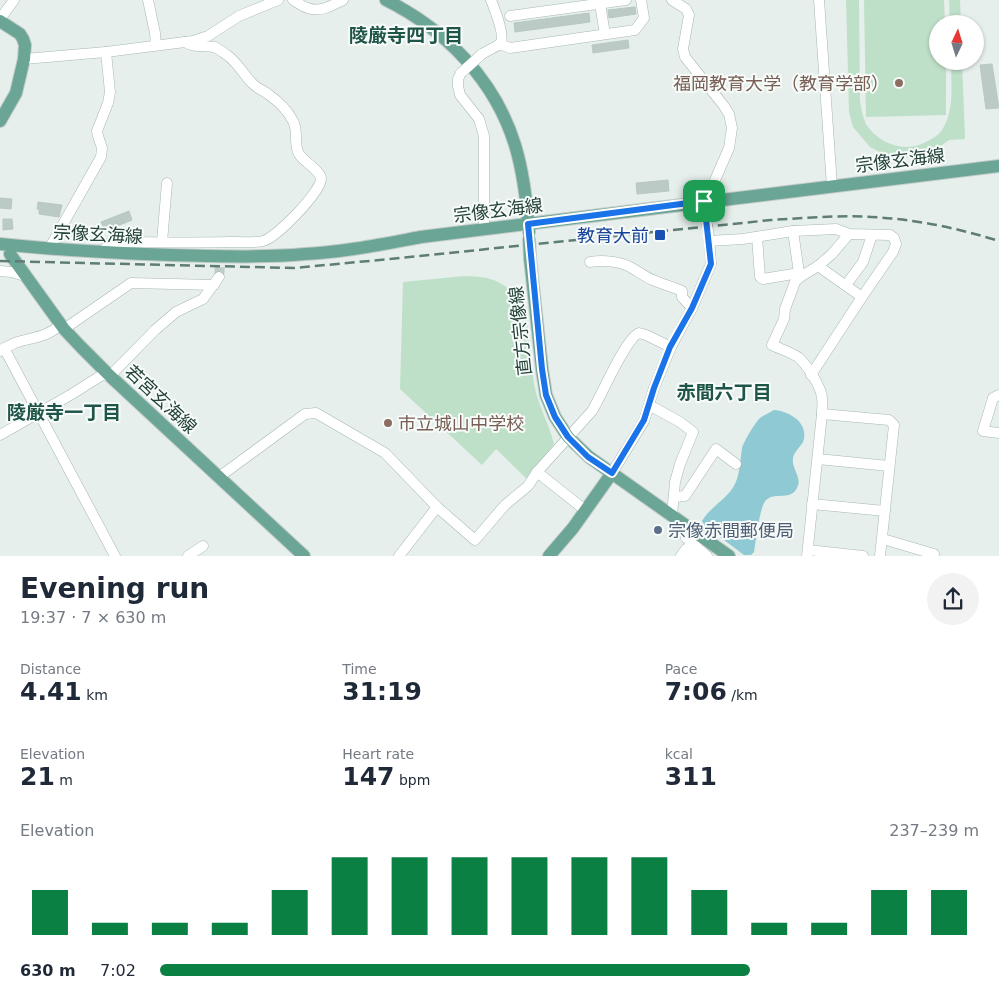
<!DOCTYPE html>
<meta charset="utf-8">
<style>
body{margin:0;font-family:"DejaVu Sans","Noto Sans JP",sans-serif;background:#f2f2f3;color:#1f2937;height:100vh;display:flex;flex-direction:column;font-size:19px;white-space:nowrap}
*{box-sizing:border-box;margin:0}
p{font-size:16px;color:#747a83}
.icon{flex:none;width:28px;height:28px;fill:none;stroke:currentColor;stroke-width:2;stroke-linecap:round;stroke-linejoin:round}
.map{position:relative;height:556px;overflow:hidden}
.sheet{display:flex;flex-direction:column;background:#fff;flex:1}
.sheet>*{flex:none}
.needle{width:32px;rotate:4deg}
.controls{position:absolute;left:929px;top:15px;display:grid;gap:10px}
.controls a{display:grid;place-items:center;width:55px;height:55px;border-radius:50%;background:#fff;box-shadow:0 1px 4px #0004;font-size:25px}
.pin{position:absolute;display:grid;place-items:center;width:42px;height:42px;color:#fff;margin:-21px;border-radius:10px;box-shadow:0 2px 8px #0006}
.round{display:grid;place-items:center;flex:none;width:52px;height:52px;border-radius:26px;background:#f2f2f3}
.summary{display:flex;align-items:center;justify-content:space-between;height:85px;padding:0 20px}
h1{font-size:28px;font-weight:600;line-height:38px}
.figures{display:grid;grid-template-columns:repeat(3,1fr);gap:8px;height:85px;padding:5px 20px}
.figures div{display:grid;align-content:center}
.figures b{font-size:25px;font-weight:600}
.figures small{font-size:14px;font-weight:400}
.figures p{font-size:14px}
.chart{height:140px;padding:10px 20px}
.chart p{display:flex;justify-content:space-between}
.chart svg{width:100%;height:90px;margin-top:5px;stroke:#0b8043;stroke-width:6}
ul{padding:0 20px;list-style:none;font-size:16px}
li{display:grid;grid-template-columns:80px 60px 1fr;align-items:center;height:38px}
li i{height:12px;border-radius:6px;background:#0b8043}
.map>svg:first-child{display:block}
.garden{fill:#bfe0c8}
.water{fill:#8ec9d4}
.building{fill:#bbcac4;stroke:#b8c9c2}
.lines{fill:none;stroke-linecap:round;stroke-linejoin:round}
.minor-tunnel{stroke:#bfccc8;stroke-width:10;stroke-dasharray:10 5;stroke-linecap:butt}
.minor-casing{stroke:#a8b8b2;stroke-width:11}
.major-casing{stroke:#c2cac8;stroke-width:14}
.minor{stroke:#fff;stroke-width:10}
.major{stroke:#6aa596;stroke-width:12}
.rail{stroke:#5f7d75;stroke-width:2.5;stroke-dasharray:10 5;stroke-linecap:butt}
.minor-bridge-casing{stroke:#a8b8b2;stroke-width:11;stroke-linecap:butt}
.major-bridge-casing{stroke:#c2cac8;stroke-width:14;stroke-linecap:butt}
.minor-bridge{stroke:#fff;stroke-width:10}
.major-bridge{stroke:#6aa596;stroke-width:12}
.route-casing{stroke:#fff;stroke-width:10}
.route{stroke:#1a73e8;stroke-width:6}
.education-dot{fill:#8d6e63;stroke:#f7fbf9;stroke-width:2}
.transit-dot{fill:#1a4fb4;stroke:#f7fbf9;stroke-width:2}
.service-dot{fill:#5c6f8a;stroke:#f7fbf9;stroke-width:2}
.labels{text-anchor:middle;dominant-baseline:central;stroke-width:4;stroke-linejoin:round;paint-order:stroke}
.education-label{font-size:18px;fill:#785e54;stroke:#f7fbf9;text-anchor:end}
.street-label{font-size:18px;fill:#24423a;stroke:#f7fbf9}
.transit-label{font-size:18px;fill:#164399;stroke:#f7fbf9;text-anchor:end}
.service-label{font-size:18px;fill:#4e5e75;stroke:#f7fbf9;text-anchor:start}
.neighbourhood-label{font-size:19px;font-weight:bold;fill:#1f5548;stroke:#f7fbf9}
</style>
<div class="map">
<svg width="999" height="556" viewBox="0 0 999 556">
<rect width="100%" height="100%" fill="#e6efeb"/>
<!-- garden -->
<g class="garden">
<path d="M 846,0 L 859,0 L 859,6 L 860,101 C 861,109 863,117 866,124 C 878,143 903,153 924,143 C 930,140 938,136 942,130 C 955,110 951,84 951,61 L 962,61 L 965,139 L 949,140 L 932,152 L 922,157 L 905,158 L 891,157 L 882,153 L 870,147 L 853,127 L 849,112 Z"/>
<path d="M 864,0 L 944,0 L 945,24 L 938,24 L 938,61 L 946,61 L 946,115 L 866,117 Z"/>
<path d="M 949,0 L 960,0 L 961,24 L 950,24 Z"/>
<path d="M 464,276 C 489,277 495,278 515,293 L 516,299 L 526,305 C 528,331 530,358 534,384 C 538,406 549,423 554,444 L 528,480 L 496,449 L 482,465 L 400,389 L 403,282 Z"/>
</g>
<!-- water -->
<path class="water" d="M 774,410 C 789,411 810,423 803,442 C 800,447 794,452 793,458 C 791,470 805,479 795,491 C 786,501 772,490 764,503 C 759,513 756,540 754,552 L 751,555 L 744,555 L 704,525 L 702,521 C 710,507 726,500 734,486 C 740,475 740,461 742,448 C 744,441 755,423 760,418 C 764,415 769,413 774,410 Z"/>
<!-- building -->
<g class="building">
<path d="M 635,7 L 636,14 L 609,18 L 608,10 Z"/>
<path d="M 589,13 L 590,22 L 515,32 L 514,23 Z"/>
<path d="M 628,40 L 629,48 L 593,53 L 592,45 Z"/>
<path d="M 992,64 L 999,108 L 986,109 L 980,65 Z"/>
<path d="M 668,180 L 669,191 L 637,194 L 636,183 Z"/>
<path d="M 0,198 L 12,199 L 11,209 L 0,208 Z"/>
<path d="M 38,202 L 62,205 L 59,217 L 39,214 L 39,209 L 37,209 Z"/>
<path d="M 129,211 L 132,220 L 105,231 L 101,222 Z"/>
<path d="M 3,219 L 12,219 L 13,229 L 3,230 Z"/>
</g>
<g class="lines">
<!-- minor-tunnel -->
<path class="minor-tunnel" d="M 219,277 L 222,242"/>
<defs>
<g id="minor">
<path d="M 148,0 L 155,33 L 156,45"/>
<path d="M 293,0 C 298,3 303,7 308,8 C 320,13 333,5 343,0"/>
<path d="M 672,0 L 686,9 L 689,15 L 683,49 L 685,57 L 724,106 L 729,114 L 732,128 L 729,148 L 715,180 L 714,200"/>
<path d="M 819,0 L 832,186"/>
<path d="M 600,4 L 605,34"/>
<path d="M 510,16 L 626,0"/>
<path d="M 0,19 L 14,0"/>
<path d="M 500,44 L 510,48 L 635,30 L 644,18 L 641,0"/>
<path d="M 482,54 C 485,52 499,45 500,44 C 506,37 494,8 491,0"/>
<path d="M 24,59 L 106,52 L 193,41 L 208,36 L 239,16 L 278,0"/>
<path d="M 461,73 L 458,79 L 458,86 L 460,95 L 479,119 L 484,136 L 484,229"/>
<path d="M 793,231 L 799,273 L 800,277"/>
<path d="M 757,237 L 760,277 L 763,279 L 799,273"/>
<path d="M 709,241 L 743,239 L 793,231 L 836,229 L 849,234 L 890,235 L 894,238 L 896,244 L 893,252 L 862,297"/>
<path d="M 162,242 L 167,183"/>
<path d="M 49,249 L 101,157 L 102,148 L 98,136 L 97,131 L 108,103 L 110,92 L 106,52"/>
<path d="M 102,252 L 111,242 C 150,242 189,243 229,242 C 236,242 256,243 263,241 C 276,238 320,193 321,179 C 321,171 304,162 299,154 C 293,144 299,132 293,121 C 288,111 278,101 268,94 C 263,90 256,88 252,83 C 243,74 238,63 227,55 C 224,53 219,49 214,47 C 204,45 194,48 185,42"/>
<path d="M 590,262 C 603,260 620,261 632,268 C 639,272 645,277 653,280 C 662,284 673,287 682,291 L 682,297 L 692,308"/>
<path d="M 0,271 L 11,272 L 25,276"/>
<path d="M 846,285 L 863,262 L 872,235"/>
<path d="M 64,329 L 131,283 L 214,285"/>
<path d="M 4,348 L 115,556"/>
<path d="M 0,351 C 5,348 10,345 15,343 C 32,337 47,338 61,324"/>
<path d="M 811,375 L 862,297 L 818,266"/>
<path d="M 999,395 L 993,398 L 983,431 L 999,433"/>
<path d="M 649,405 L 680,422 L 693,432 L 680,464 L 675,482 L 672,515"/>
<path d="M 822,414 L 889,420 L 894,425 L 880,556"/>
<path d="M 0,435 L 72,394 L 102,375 L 110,376 L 155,330 L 176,312 L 203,299 L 219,277"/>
<path d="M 818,459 L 889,466"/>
<path d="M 537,472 L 585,510"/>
<path d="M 612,473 L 644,421 L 654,388 L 671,347 L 692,308 L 711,264 L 709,237"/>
<path d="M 219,477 L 305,414 L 316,413 L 385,453 L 437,507 L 475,540 L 505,505 L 528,486 L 537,472 L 592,411 C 602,395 625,339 639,333 L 646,335 L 671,347"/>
<path d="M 674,497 L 685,496 L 716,449 L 736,464"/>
<path d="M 812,504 L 885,511"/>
<path d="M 691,528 L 686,538 L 707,556"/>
<path d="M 883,539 L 934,554"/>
<path d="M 808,550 L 863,556"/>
<path d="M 188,556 L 203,546"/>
<path d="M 399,556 L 437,507"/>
<path d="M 681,556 L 686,549 L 694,556"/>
<path d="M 807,556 L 822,414 C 822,409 823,403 822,398 C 821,386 807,365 798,357 C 791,352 780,349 772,345 L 784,319 L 785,309 L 795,282 L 800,277 L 818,266 L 832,254 L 849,234"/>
</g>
<g id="major">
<path d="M 386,0 C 446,30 495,80 515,145 C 523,171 527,204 529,232"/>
<path d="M 0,21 L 20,34 L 23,39 L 25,45 L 24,59 L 16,93 L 0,121"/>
<path d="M 0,244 C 57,250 114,253 171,255 C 216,256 260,258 305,254 C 344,252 383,244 421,237 L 999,166"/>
<path d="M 10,254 L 64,329 L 81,347 L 110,376 L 304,556"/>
<path d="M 530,258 L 542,369 L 546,395 L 555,417 L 568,437 L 589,457 L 729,556"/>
<path d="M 549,556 L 573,528 L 612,473"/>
</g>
</defs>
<!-- minor casing -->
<use href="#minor" class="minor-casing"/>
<!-- major casing -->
<use href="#major" class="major-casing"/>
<!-- minor -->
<use href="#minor" class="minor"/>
<!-- major -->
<use href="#major" class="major"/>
<!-- rail -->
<path class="rail" d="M 0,261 L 294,268 L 390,259 L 771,220 C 804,218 838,215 871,217 C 915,219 957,228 999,241"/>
<defs>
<g id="minor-bridge">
<path d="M 461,73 L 482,54"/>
<path d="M 706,219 L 709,237"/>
</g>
<path id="major-bridge" d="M 529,238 L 530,258"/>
</defs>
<!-- minor-bridge casing -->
<use href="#minor-bridge" class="minor-bridge-casing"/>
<!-- major-bridge casing -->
<use href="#major-bridge" class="major-bridge-casing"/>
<!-- minor-bridge -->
<use href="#minor-bridge" class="minor-bridge"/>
<!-- major-bridge -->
<use href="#major-bridge" class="major-bridge"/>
</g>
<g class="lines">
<defs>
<path id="route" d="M 704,201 L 711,264 L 692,308 L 670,347 L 654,388 L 644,420 L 612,473 L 588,457 L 568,437 L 555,417 L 546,395 L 542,369 L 528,224 Z"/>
</defs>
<!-- route casing -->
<use href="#route" class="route-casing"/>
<!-- route -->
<use href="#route" class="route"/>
</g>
<!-- markers -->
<g class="education-dot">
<circle cx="899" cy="83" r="5"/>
<circle cx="388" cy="423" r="5"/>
</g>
<rect class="transit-dot" x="654" y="229" width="12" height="12" rx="2.5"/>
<circle class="service-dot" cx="658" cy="530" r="5"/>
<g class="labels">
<!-- education labels -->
<g class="education-label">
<text x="889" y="83">福岡教育大学（教育学部）</text>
<text x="398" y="423" text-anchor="start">市立城山中学校</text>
</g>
<!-- street labels -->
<g class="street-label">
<text transform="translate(900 160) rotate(-7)">宗像玄海線</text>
<text transform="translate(498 210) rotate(-7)">宗像玄海線</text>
<text transform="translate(98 234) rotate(3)">宗像玄海線</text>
<text transform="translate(520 331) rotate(-96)">直方宗像線</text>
<text transform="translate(161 399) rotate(43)">若宮玄海線</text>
</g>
<!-- transit labels -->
<g class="transit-label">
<text x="649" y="235">教育大前</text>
</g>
<!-- service labels -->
<g class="service-label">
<text x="668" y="530">宗像赤間郵便局</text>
</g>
<!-- neighbourhood labels -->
<g class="neighbourhood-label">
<text x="406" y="35">陵厳寺四丁目</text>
<text x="724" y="392">赤間六丁目</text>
<text x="64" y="412">陵厳寺一丁目</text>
</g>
</g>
</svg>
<div class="controls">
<a><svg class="needle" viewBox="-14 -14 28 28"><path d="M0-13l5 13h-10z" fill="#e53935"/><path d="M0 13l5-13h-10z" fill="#747a83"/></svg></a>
</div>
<div class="pin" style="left:704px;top:201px;background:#1e9e55"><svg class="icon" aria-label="arrive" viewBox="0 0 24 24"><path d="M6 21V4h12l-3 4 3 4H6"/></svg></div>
</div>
<section class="sheet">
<div class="summary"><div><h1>Evening run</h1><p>19:37 · 7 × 630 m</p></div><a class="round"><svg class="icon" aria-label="share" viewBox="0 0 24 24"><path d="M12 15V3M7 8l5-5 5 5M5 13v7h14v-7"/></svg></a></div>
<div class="figures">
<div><p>Distance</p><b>4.41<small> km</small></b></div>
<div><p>Time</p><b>31:19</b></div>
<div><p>Pace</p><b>7:06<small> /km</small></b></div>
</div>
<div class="figures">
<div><p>Elevation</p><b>21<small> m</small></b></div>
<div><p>Heart rate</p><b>147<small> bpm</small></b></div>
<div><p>kcal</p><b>311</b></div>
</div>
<div class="chart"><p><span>Elevation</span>237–239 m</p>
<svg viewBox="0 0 160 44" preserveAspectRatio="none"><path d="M5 44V22M15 44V38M25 44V38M35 44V38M45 44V22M55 44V6M65 44V6M75 44V6M85 44V6M95 44V6M105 44V6M115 44V22M125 44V38M135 44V38M145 44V22M155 44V22"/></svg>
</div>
<ul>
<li><b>630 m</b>7:02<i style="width:72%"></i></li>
</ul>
</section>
